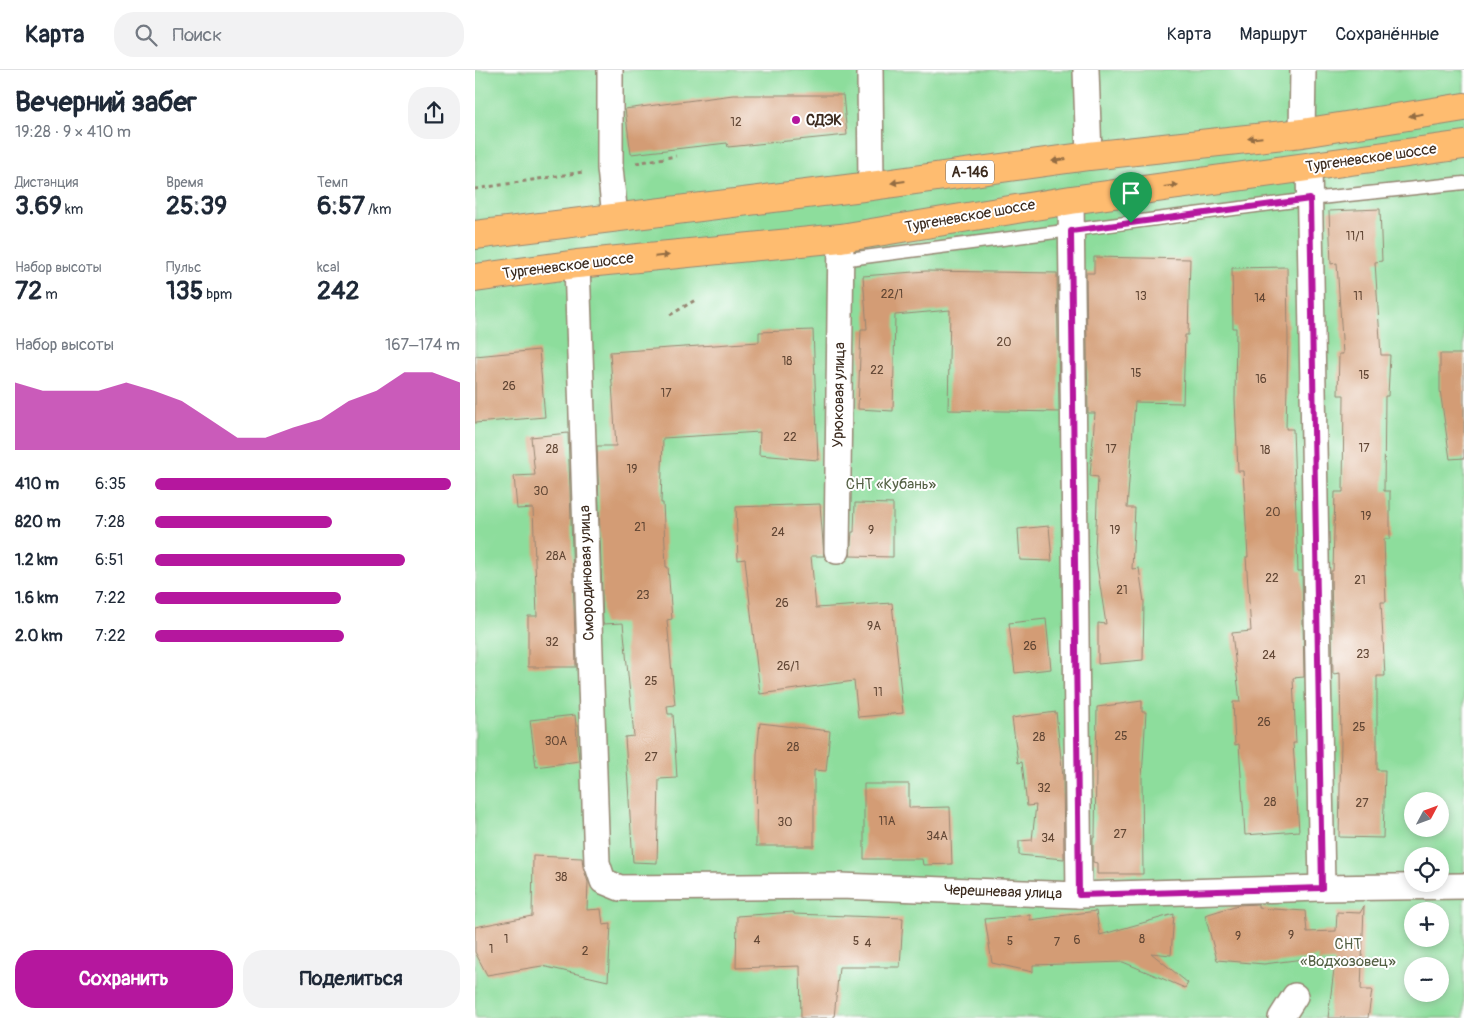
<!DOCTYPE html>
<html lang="ru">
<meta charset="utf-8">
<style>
body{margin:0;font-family:Pangolin,sans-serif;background:#f2f2f3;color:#1f2937;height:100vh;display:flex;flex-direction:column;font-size:19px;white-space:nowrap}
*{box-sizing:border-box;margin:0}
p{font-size:16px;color:#747a83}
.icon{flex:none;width:28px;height:28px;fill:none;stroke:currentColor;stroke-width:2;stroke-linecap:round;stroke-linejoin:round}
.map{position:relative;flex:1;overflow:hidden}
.sheet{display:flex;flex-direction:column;background:#fff;width:475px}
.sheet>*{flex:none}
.needle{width:32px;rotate:49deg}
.tools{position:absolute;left:929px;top:722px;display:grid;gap:10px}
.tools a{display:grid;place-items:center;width:45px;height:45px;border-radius:50%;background:#fff;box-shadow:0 2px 8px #0003;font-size:25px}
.pin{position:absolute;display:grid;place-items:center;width:42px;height:42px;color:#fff;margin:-51px -21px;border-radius:50% 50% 50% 0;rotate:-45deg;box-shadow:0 0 5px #0007}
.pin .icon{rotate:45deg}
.round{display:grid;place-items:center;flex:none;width:52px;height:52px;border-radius:20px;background:#f2f2f3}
.head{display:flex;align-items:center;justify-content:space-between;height:85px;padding:0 15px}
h1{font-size:28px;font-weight:700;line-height:38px}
.stats{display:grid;grid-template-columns:repeat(3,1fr);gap:8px;height:85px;padding:5px 15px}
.stats div{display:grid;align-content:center}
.stats b{font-size:25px;font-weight:700}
.stats small{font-size:14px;font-weight:400}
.stats p{font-size:14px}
.chart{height:140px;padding:10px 15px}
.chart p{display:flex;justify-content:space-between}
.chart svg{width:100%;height:90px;margin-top:5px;fill:#b5179e;opacity:.7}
.action{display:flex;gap:10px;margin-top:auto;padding:10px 15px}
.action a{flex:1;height:58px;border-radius:20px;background:#b5179e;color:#fff;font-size:20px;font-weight:700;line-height:58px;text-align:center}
.action a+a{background:#f2f2f3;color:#1f2937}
ul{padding:0 15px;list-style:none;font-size:16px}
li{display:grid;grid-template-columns:80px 60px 1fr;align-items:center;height:38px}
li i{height:12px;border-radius:6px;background:#b5179e}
header{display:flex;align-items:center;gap:30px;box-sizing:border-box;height:70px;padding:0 25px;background:#fff;border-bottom:1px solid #e0e1e3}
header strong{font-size:24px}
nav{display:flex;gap:28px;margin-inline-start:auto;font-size:18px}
.search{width:350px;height:45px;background:#f2f2f3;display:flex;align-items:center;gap:12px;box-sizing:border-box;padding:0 18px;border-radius:20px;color:#747a83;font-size:19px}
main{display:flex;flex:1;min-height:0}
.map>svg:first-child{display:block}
.green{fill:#8ddd9c;stroke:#64845d;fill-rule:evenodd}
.building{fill:#d39c75}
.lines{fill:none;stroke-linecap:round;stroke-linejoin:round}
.service-casing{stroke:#968672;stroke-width:15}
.minor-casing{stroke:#968672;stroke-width:28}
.trunk-casing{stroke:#968672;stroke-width:30}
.path{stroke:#968672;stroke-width:3;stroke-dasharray:4 4;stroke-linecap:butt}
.service{stroke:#fff;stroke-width:12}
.minor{stroke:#fff;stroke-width:25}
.trunk{stroke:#febc70;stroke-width:28}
.oneway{fill:#936c43}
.route-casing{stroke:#fff;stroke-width:10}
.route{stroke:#b5179e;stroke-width:6}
.poi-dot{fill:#b5179e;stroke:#fff;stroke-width:2}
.labels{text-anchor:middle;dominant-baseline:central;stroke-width:4;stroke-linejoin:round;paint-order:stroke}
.number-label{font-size:12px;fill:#614634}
.shield{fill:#fff;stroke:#766a62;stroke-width:1}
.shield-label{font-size:14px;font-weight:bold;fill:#3b2a1e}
.poi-label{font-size:15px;font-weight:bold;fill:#3b2a1e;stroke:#fff;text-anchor:start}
.street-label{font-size:15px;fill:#3b2a1e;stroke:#fff}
.park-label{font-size:15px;fill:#546044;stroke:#fff}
</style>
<header>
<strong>Карта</strong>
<div class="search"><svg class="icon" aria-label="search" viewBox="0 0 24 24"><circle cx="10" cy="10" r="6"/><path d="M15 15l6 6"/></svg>Поиск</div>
<nav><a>Карта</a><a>Маршрут</a><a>Сохранённые</a></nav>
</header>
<main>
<section class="sheet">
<div class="head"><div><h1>Вечерний забег</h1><p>19:28 · 9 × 410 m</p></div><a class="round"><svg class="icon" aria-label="share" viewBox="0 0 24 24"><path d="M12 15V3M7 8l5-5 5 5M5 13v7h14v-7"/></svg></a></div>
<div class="stats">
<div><p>Дистанция</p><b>3.69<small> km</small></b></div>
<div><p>Время</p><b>25:39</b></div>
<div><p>Темп</p><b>6:57<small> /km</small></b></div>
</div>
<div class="stats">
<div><p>Набор высоты</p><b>72<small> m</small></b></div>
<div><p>Пульс</p><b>135<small> bpm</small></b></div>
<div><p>kcal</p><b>242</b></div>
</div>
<div class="chart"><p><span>Набор высоты</span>167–174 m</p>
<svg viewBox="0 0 160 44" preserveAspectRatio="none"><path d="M0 44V11L10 15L20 15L30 15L40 11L50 15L60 20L70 29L80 38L90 38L100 33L110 29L120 20L130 15L140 6L150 6L160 11V44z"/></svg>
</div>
<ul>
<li><b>410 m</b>6:35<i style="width:97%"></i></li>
<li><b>820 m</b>7:28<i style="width:58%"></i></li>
<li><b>1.2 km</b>6:51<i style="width:82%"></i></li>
<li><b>1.6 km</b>7:22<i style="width:61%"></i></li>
<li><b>2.0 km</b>7:22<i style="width:62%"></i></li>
</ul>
<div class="action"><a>Сохранить</a><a>Поделиться</a></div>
</section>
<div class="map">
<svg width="989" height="948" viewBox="0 0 989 948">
<rect width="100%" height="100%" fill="#fff"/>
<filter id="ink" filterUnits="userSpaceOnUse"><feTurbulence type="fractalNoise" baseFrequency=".02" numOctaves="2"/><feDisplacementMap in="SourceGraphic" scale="10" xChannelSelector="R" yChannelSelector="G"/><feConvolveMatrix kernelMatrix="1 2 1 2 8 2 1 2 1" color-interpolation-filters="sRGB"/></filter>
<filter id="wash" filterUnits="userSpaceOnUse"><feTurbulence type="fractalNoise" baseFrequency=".0096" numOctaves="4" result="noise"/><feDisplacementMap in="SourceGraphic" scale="20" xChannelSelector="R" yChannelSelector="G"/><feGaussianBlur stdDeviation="1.12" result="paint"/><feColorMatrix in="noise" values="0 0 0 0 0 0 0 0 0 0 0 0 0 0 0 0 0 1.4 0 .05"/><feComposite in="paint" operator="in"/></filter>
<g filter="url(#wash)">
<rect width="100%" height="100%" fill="#f0e3c6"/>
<!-- green -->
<path class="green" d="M 0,0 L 989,0 L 989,948 L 0,948 ZM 938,731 L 965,731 L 965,759 L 938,759 ZM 938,786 L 965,786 L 965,814 L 938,814 ZM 938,841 L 965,841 L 965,869 L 938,869 ZM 938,896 L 965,896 L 965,924 L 938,924 Z"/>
<g id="blocks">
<!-- building -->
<g class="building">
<path d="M 258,25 L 368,25 L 372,65 L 253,77 L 252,73 L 156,84 L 150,39 Z"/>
<path d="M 905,139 L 907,191 L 900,192 L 906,285 L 915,285 L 913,326 L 910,326 L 909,421 L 915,421 L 915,469 L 909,469 L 911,532 L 906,532 L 910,606 L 902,606 L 902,700 L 910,700 L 908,768 L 864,767 L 866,672 L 865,603 L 858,604 L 856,501 L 858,501 L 860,422 L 868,422 L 869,325 L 863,325 L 864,284 L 868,284 L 862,193 L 856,194 L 854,141 Z"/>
<path d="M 619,187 L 715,189 L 713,265 L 710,265 L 708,333 L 660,332 L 652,438 L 660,438 L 657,499 L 664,498 L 669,532 L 668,590 L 623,594 L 623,553 L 631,554 L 620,483 L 623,407 L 615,406 L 620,343 L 613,343 L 611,203 L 619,203 Z"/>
<path d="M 812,197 L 813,269 L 811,359 L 818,359 L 823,501 L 827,501 L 829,607 L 818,608 L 821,673 L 818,673 L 824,761 L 770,765 L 764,674 L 760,675 L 758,632 L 765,632 L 757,563 L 776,561 L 771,487 L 773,487 L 768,401 L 763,401 L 760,330 L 761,258 L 758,258 L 757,198 Z"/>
<path d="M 451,201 L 582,203 L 584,342 L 473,340 L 475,240 L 420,245 L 418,341 L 383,339 L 386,259 L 392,259 L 388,206 Z"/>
<path d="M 338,260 L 343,390 L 284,385 L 285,362 L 188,368 L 186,433 L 188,433 L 191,497 L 193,497 L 197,549 L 192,550 L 200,635 L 192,636 L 193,644 L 198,644 L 202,708 L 184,709 L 182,793 L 158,792 L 150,667 L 159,666 L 148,553 L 128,554 L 122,376 L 141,376 L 135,282 L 284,272 L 284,262 Z"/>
<path d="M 64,280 L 70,347 L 0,353 L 0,286 Z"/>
<path d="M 965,284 L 989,284 L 989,388 L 975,389 L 965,320 Z"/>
<path d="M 93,363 L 101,597 L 53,597 L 53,546 L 62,546 L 58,438 L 42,439 L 39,406 L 60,405 L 56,367 Z"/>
<path d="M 380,433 L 418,434 L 418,487 L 375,486 L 377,462 L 379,462 Z"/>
<path d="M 345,434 L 349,486 L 336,486 L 341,538 L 417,533 L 428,643 L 383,647 L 379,611 L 285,624 L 270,489 L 263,490 L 261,437 Z"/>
<path d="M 574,456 L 577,491 L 545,490 L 543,459 Z"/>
<path d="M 571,549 L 576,599 L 540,603 L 534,553 Z"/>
<path d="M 667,631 L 667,642 L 671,642 L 667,708 L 668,804 L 622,804 L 622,793 L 618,792 L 618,767 L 620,767 L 622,637 Z"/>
<path d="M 581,642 L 588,707 L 589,789 L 544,785 L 544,771 L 557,770 L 561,735 L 552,736 L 547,692 L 543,693 L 537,648 Z"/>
<path d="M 100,645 L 104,691 L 61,697 L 55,650 Z"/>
<path d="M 285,653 L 355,661 L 351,701 L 339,700 L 339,776 L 281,776 L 282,684 Z"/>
<path d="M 389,714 L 434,714 L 434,738 L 475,737 L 477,794 L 448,795 L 447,789 L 389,789 Z"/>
<path d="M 58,786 L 107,788 L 108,797 L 113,812 L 112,840 L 126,839 L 128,855 L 136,854 L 133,911 L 67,896 L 12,905 L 0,882 L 0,857 L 57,846 Z"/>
<path d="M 783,834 L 783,838 L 830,841 L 832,862 L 861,861 L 862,842 L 885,843 L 889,836 L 886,920 L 897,920 L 893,948 L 853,948 L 860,891 L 843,892 L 844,887 L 789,894 L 742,890 L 730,845 L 763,835 Z"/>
<path d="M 621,841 L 625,865 L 699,844 L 696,885 L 676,883 L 713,913 L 710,918 L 648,892 L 558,895 L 558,902 L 517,893 L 510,849 L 555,845 L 555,850 Z"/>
<path d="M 319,842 L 319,844 L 428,848 L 425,897 L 364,897 L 359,948 L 326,948 L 325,896 L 261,898 L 262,846 Z"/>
</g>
</g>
</g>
<g filter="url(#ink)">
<use href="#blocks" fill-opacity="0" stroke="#968672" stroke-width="1"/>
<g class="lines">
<defs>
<path id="service" d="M 366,190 L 835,129 L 989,113"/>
<g id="minor">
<path d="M 135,0 L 135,98 L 140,147"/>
<path d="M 395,0 L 396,116"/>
<path d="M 611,0 L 614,86"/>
<path d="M 827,63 L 828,0"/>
<path d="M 834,97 L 847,818"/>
<path d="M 596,130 L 604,825"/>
<path d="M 102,194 L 122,793 L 128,811 L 145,818 L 365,816 L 604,825 L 847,818 L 989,816"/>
<path d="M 362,481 L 366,168"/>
<path d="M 806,948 L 820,926"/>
</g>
<g id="trunk">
<path d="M 0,165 L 396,116 L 614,86 L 827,63 L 989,37"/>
<path d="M 0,208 L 102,194 L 366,168 L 596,130 L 989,75"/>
</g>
</defs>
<!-- service casing -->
<use href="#service" class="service-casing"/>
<!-- minor casing -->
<use href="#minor" class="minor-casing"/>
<!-- trunk casing -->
<use href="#trunk" class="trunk-casing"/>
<!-- path -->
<g class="path">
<path d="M 161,93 L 201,86"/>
<path d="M 0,119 L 108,102"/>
<path d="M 195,245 L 222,229"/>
</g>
<!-- service -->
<use href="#service" class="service"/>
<!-- minor -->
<use href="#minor" class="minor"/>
<!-- trunk -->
<use href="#trunk" class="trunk"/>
</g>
<!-- one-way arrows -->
<defs><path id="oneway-solid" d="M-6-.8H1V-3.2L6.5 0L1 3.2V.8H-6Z" transform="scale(1.25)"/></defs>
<g class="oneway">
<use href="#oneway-solid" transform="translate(941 45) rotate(171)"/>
<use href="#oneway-solid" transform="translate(780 68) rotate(174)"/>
<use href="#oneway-solid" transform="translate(584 90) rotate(172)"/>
<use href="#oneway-solid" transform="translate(423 112) rotate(172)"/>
<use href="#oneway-solid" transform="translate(696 116) rotate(-8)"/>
<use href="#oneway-solid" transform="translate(187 186) rotate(-6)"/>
</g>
</g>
<g class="lines" filter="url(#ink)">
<defs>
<path id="route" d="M 835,129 L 847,818 L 604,825 L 596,161 Z"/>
</defs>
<!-- route casing -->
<use href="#route" class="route-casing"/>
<!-- route -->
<use href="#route" class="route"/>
</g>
<!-- markers -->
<circle class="poi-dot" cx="321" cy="50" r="5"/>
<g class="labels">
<!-- number labels -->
<g class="number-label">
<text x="261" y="52">12</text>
<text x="880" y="166">11/1</text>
<text x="417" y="224">22/1</text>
<text x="666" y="226">13</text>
<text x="883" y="226">11</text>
<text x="785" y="228">14</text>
<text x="529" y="272">20</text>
<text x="312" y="291">18</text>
<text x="402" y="300">22</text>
<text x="661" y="303">15</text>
<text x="889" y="305">15</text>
<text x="786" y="309">16</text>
<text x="34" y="316">26</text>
<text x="191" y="323">17</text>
<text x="315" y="367">22</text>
<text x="889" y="378">17</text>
<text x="77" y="379">28</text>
<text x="636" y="379">17</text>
<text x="790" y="380">18</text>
<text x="157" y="399">19</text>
<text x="66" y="421">30</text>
<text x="798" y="442">20</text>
<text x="891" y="446">19</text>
<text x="165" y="457">21</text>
<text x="396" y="460">9</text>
<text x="640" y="460">19</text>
<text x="303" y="462">24</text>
<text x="81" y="486">28А</text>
<text x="797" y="508">22</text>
<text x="885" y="510">21</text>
<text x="647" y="520">21</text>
<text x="168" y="525">23</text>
<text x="307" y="533">26</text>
<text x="399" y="556">9А</text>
<text x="77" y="572">32</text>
<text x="555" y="576">26</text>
<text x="888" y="584">23</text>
<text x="794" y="585">24</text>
<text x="313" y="596">26/1</text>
<text x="176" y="611">25</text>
<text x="403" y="622">11</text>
<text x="789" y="652">26</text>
<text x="884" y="657">25</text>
<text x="646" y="666">25</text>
<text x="564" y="667">28</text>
<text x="81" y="671">30А</text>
<text x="318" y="677">28</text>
<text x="176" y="687">27</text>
<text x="569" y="718">32</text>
<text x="795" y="732">28</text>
<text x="887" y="733">27</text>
<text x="412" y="751">11А</text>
<text x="310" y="752">30</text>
<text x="645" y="764">27</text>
<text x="462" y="766">34А</text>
<text x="573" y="768">34</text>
<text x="86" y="807">38</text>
<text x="816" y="865">9</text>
<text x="763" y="866">9</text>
<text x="31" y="869">1</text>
<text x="667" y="869">8</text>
<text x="282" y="870">4</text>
<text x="602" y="870">6</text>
<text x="381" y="871">5</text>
<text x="535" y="871">5</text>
<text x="582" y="872">7</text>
<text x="393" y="873">4</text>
<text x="16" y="879">1</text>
<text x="110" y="881">2</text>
</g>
<!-- shield labels -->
<rect class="shield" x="471" y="90.5" width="48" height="23" rx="4"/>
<g class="shield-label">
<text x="495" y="102">А-146</text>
</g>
<!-- poi labels -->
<g class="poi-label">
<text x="331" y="50">СДЭК</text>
</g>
<!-- street labels -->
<g class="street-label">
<text transform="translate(896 88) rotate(-8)">Тургеневское шоссе</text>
<text transform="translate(495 146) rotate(-10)">Тургеневское шоссе</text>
<text transform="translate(93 196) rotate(-7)">Тургеневское шоссе</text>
<text transform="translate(364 325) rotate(-89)">Урюковая улица</text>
<text transform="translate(112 503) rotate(-92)">Смородиновая улица</text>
<text transform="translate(528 822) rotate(2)">Черешневая улица</text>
</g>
<!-- park labels -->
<g class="park-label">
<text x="416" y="414">СНТ «Кубань»</text>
<text x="873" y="874">СНТ<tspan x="873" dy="17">«Водхозовец»</tspan></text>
</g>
</g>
</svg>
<div class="tools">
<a><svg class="needle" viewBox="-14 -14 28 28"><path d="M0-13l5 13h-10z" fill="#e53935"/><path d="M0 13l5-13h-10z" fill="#747a83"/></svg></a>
<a><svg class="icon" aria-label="locate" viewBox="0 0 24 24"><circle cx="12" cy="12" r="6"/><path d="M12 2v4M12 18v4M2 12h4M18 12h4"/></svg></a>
<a>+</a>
<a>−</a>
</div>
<div class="pin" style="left:656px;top:153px;background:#1e9e55"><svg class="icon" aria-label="arrive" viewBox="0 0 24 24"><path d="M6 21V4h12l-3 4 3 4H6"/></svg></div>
</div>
</main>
